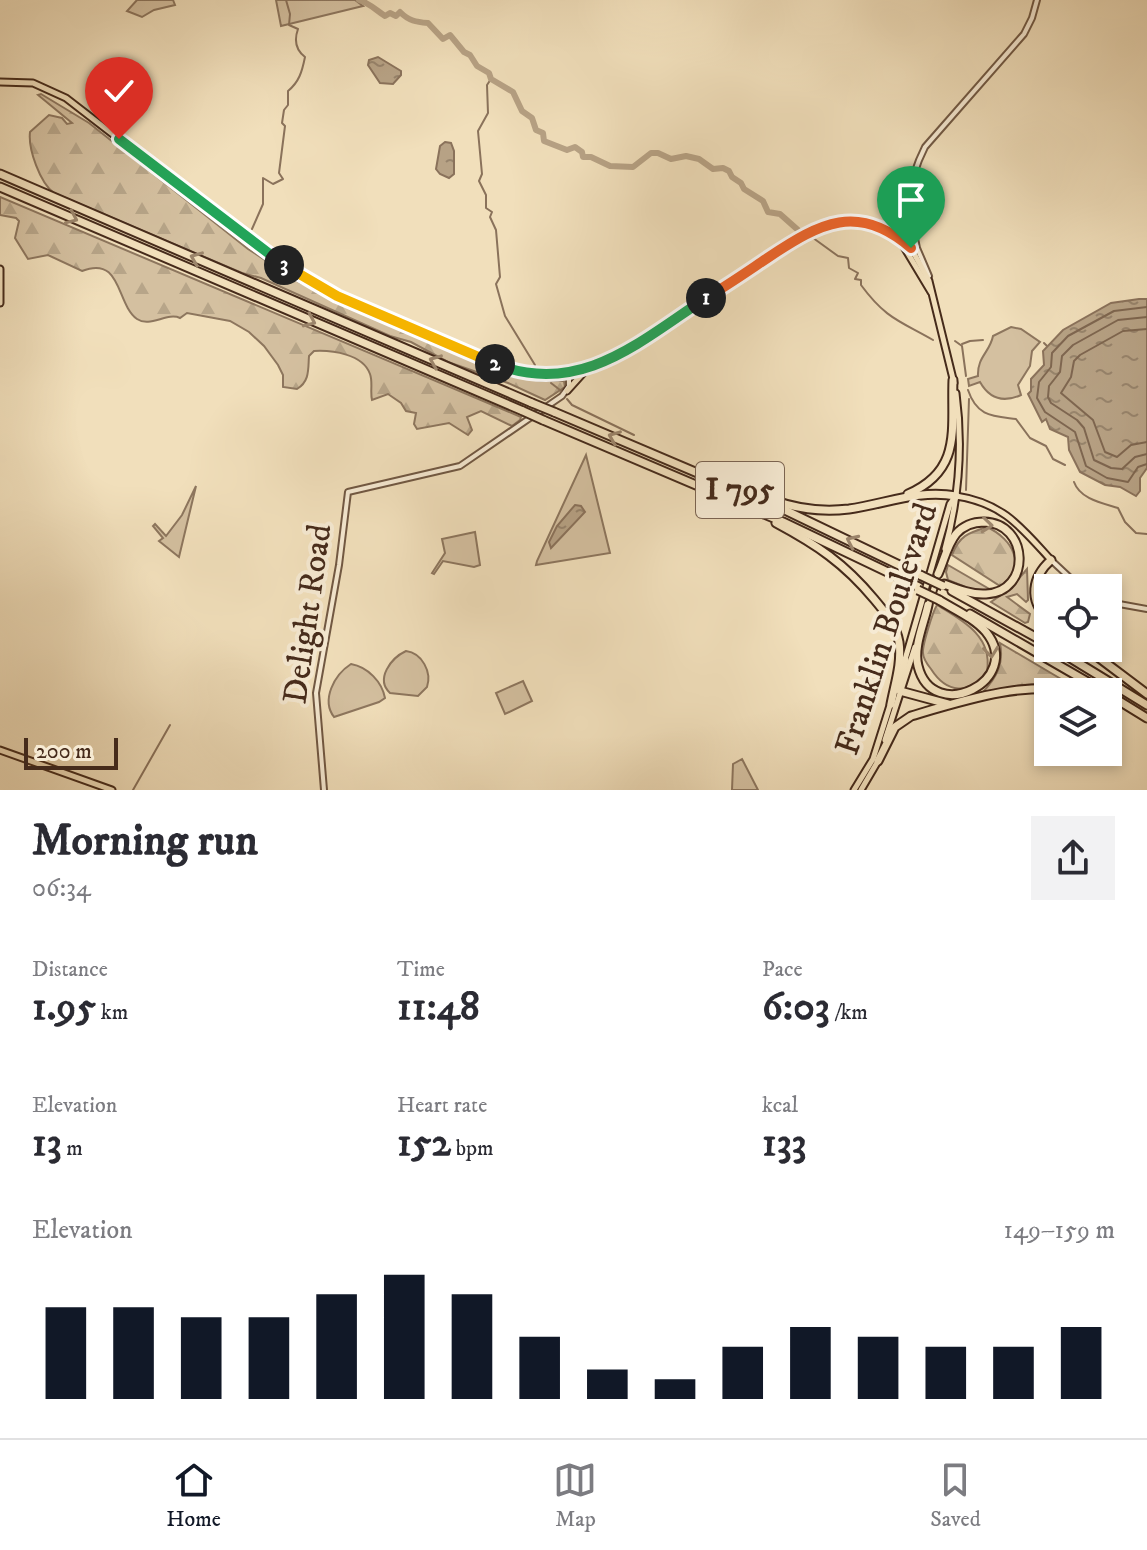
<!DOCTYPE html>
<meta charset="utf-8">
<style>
body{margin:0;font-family:"IM FELL DW Pica",serif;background:#f2f2f3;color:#2b2b33;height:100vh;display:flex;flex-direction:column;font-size:30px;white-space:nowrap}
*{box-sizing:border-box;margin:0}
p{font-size:26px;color:#7c7c81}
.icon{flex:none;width:44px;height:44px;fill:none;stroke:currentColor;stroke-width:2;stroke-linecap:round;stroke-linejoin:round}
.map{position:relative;height:790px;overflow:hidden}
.details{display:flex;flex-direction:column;background:#fff;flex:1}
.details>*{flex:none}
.buttons{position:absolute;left:1034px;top:574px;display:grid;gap:16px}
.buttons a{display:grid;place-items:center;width:88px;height:88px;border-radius:0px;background:#fff;box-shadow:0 4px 12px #0003;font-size:40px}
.scale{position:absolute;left:24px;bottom:20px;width:94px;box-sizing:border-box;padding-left:8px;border:4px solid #462b1b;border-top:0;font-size:22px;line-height:28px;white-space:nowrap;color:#462b1b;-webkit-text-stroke:6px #f6ead3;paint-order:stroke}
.pin{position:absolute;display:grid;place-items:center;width:68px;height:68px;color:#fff;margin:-82px -34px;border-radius:50% 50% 50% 0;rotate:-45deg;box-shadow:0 0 8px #0007}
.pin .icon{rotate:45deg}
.km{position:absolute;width:40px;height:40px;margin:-20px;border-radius:50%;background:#222;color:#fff;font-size:22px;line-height:40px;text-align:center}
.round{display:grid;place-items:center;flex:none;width:84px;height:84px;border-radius:0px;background:#f2f2f3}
.overview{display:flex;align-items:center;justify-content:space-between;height:136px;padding:0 32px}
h1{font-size:44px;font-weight:700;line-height:60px}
.figures{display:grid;grid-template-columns:repeat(3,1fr);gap:12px;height:136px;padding:8px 32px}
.figures div{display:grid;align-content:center}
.figures b{font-size:40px;font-weight:700}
.figures small{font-size:22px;font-weight:400}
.figures p{font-size:22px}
.chart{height:224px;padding:16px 32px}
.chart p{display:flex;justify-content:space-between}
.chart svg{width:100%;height:144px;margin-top:8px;stroke:#111827;stroke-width:6}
.tabs{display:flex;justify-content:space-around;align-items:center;height:112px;border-top:2px solid #e1e1e2;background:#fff;font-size:22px;color:#7c7c81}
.tabs a{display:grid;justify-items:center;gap:4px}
.tabs .selected{color:#111827}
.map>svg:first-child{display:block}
.green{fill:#d4c0a0;stroke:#8d765e;stroke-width:2}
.forest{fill:url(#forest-firs);stroke:#8d765e;stroke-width:2}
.water{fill:url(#water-ripples);stroke:#8a725b;stroke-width:2}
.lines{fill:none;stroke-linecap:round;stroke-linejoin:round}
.shore{stroke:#7e6650;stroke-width:2}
.stream{stroke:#8a725b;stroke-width:2}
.river{stroke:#b7a285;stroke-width:6}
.minor-casing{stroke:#715843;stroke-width:8}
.major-casing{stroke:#462b1b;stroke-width:9}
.highway-casing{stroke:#462b1b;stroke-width:11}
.minor{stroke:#f6ead3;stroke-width:4}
.major{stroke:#f1dfbb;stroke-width:5}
.highway{stroke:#f1dfbb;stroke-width:7}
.highway-bridge-casing{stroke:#462b1b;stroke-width:11;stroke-linecap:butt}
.highway-bridge{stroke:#f1dfbb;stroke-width:7}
.oneway{stroke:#9c856b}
.split-1-casing{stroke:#fff;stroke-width:16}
.split-2-casing{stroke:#fff;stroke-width:16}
.split-3-casing{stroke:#fff;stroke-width:16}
.split-4-casing{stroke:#fff;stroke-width:16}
.split-1{stroke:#f0652b;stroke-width:10}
.split-2{stroke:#22a559;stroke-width:10}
.split-3{stroke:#f5b400;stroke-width:10}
.split-4{stroke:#22a559;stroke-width:10}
.labels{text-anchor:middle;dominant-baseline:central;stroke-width:8;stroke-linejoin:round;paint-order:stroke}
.shield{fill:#f6ead3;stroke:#7b6452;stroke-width:2}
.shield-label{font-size:32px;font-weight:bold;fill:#462b1b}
.street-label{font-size:34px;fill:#462b1b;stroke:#f6ead3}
</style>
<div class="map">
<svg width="1147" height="790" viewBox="0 0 1147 790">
<defs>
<pattern id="forest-firs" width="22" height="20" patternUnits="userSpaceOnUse" patternTransform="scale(2)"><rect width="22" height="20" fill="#d4c0a0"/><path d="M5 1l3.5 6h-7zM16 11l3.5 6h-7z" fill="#b7a589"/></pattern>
<pattern id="water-ripples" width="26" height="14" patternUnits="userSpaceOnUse" patternTransform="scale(2)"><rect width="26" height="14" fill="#b7a285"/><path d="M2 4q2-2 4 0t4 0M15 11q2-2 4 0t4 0" fill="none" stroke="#97846c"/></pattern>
</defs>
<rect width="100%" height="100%" fill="#f1dfbb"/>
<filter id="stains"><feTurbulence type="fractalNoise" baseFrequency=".0025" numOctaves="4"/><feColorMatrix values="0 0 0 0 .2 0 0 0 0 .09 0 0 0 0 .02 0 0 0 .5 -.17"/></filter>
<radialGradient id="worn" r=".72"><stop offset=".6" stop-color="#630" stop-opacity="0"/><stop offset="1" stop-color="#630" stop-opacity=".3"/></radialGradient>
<!-- green -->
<g class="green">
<path d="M 137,0 L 173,0 L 175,5 L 154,10 L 142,17 L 127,11 Z"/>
<path d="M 276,0 L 355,0 L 363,6 L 281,26 Z"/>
<path d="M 1011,327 L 1021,329 L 1040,342 L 1032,351 L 1030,366 L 1018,385 L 1021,395 C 1003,403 989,398 980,382 L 969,386 L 968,379 L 978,376 C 977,357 990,352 993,336 Z"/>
<path d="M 586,455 L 610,553 L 536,565 L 537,561 Z"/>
<path d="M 196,486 L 179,557 L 159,541 L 163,538 L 153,526 L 155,524 L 166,536 L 182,515 Z"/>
<path d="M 475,532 L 480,565 L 474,567 L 443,561 L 434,574 L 432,573 L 445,553 L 442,539 Z"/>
<path d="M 406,651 C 422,653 432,672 427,687 L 418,696 L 390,693 C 375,679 391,658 406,651 Z"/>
<path d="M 351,664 C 368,667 382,682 385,698 L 379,702 L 334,717 C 321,700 334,675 351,664 Z"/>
<path d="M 523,681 L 532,701 L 505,714 L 496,693 Z"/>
<path d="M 742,759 L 758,790 L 732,790 L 733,764 Z"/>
</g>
<!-- forest -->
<g class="forest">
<path d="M 41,94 L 89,123 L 248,249 L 299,282 L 509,376 L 542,381 L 564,381 L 565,387 L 545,400 L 508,383 L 448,362 L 411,342 L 390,336 L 261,278 L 242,273 L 54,193 C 40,183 28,149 30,132 L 49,115 L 62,118 L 67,124 L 72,123 L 38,95 Z"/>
<path d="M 0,197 L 521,417 L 520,420 L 512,426 L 481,411 L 467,417 L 472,430 L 468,435 L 449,423 L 417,429 L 414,424 L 416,413 L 406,411 L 401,403 L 388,394 L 372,400 C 370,392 373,382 370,374 C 363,354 332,350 314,351 L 309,356 C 308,369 310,381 297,389 L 283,387 L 283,375 L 278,365 L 264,346 L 249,332 L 230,321 L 187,313 L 180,318 C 167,312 150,328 137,319 C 116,304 122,255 82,271 L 48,255 L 28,259 L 15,238 L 19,221 L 16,218 L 0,215 Z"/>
<path d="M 987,527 C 1013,539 1028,567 1000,586 L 952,555 C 959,536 968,533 987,527 Z"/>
<path d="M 948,565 L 991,590 L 973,590 L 948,580 L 946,572 Z"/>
<path d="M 1027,569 L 1028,600 L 1026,602 L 1017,594 L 1007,597 L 1030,614 L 1028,622 L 1025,623 L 991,602 L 1011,588 Z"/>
<path d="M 937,605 C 962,620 993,636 987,671 C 969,695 947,694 931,669 C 927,664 923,659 923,653 C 922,646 933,611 937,605 Z"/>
<path d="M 1000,643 L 1061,679 L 1061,683 L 1022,685 L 983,692 C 997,677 1004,664 1000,643 Z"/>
</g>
<!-- water -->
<g class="water">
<path d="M 378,57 L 401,71 L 401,75 L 393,84 L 380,83 L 368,65 L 369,60 Z"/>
<path d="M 445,142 L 451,143 L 454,151 L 454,174 L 449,178 L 440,174 L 436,169 L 440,146 Z"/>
<path d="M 1139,299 L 1147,299 L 1147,468 L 1140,478 L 1140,491 L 1136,496 L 1120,487 L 1105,485 L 1080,472 L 1069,450 L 1068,437 L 1050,429 L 1046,419 L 1042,422 L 1028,394 L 1031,391 L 1031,379 L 1044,365 L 1043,351 L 1063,330 L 1111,303 Z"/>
<path d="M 575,505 L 581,506 L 585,512 L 551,548 L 549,542 L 557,526 Z"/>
</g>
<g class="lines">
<!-- shore -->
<g class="shore">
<path d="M 1147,307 L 1114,311 L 1068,336 L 1052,353 L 1051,367 L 1039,382 L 1037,398 L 1045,412 L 1075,432 L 1086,466 L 1107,478 L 1128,482 L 1138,467 L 1147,464"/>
<path d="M 1147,317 L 1118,320 L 1073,345 L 1062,356 L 1060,372 L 1049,386 L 1048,397 L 1051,403 L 1077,420 L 1084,428 L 1094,460 L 1111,468 L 1122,469 L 1135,457 L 1147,454"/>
<path d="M 1147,329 L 1123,331 L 1080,355 L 1074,361 L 1071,377 L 1061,393 L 1093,420 L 1105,452 L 1117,457 L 1131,445 L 1147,442"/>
</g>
<!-- stream -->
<g class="stream">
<path d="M 491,79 L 487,85 L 488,113 L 478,131 L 482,174 L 479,181 L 486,195 L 486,208 L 492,212 L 490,217 L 496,230 L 500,277 L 496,284 L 505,316 L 535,365"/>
<path d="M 252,229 L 263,204 L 263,178 L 273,184 L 283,179 L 279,173 L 285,126 L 282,123 L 284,110 L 288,105 L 288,91 C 299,82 302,72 305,57 C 296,50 294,40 298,29 L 289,25 L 290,14 L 286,0"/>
<path d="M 809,235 L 838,256 L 848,258 L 849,268 L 858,273 L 855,279 L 861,280 L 861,285 C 886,319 900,321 933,340"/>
<path d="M 955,341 L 962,346 L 966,376"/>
<path d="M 1044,343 L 1047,346"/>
<path d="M 962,344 L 970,341 L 983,340"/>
<path d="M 551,383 L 560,390"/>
<path d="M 968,390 C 977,417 993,416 1016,419 L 1030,438 L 1046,446 L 1053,459 L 1065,465"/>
<path d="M 567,399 L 572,405 L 634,435"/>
<path d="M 1074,482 C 1080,499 1102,503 1118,508 L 1125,522 L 1136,533 L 1147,534"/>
<path d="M 966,490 L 969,399"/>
<path d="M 133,790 L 170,725"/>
</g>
<!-- river -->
<path class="river" d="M 359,0 C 369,3 376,10 385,16 L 390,13 L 396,16 L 400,12 C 409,21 416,22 428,23 L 443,39 L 450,35 L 464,52 L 470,55 L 477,66 L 489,73 L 491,79 L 513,92 L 522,111 L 532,118 L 536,130 L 543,133 L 544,141 L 567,150 L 575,147 L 582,152 L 583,157 L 591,157 L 610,166 L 633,167 L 651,153 L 658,153 L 671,159 L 686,156 L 699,159 L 713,169 L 723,168 L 729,171 L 732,177 L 741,183 L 744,189 L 763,201 L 768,212 L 780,214 L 798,230"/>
<defs>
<g id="minor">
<path d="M 912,224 L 917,248 L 929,276"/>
<path d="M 900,242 C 913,227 908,216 909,198 C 911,180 917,163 925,147 L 1024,34 L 1032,18 L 1037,0"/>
<path d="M 1051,560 L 1081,588"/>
<path d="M 1108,602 L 1147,609"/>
<path d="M 324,790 L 316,693 L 339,565 L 348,492 L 460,466 L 562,396 L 569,386 L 569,373"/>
</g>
<g id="major">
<path d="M 0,82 L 33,83 L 66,98 L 268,254 L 324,290 L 513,370 L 559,374 L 602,364 L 812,230 L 838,222 L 864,223 L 883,230 L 911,248 L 929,281 L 954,383"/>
<path d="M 901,242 L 931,292"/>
<path d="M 0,269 L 0,303"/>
<path d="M 567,391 L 585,371"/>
<path d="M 956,496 C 1003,503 1021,527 1051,560"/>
<path d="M 945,549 C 959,498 963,445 956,393"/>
<path d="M 928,607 L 936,582"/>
<path d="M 904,663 L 950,504 L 955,497"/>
<path d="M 885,740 L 915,647"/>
<path d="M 0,750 L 112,790"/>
<path d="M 854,790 L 873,759 L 891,702"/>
<path d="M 861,790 L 878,761"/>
</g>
<g id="highway">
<path d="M 0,174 L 532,403"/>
<path d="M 0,187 L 523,411"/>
<path d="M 554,412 L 787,511 L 922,576"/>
<path d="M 543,420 L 783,522 L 919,587"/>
<path d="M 908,494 C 963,470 951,428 953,380"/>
<path d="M 773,500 C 797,509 823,512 849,509 C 885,504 919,489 956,496"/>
<path d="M 776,523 C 817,545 844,563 874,599 C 885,612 896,625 899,642 C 902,663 895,683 891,704"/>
<path d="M 938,574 C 944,561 947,545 956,534 C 963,526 973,522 984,522 C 1029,523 1032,592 986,594 C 972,595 957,589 944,584"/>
<path d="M 952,591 L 1048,644"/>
<path d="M 928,605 C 924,624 913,647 918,666 C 933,726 1025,680 986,632 C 974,618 955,610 939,600"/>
<path d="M 970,614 L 1105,692"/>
<path d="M 1048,619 C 1028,600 1032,577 1051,560"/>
<path d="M 1054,648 L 1147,705"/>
<path d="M 1086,648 L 1147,694"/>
<path d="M 905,660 L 899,685 L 900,691 L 948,704"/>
<path d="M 1108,694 L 1147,718"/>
<path d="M 878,761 L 895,727 L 911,716 C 965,700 1026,680 1083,692"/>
</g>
</defs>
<!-- minor casing -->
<use href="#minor" class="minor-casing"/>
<!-- major casing -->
<use href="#major" class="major-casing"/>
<!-- highway casing -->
<use href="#highway" class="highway-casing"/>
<!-- minor -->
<use href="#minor" class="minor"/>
<!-- major -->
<use href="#major" class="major"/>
<!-- highway -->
<use href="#highway" class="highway"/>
<defs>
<g id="highway-bridge">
<path d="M 532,403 L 554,412"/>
<path d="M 523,411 L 543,420"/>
<path d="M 922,576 L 943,586"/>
<path d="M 918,590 L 939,600"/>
</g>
</defs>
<!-- highway-bridge casing -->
<use href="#highway-bridge" class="highway-bridge-casing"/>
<!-- highway-bridge -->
<use href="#highway-bridge" class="highway-bridge"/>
</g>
<!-- one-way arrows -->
<defs><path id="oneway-chevron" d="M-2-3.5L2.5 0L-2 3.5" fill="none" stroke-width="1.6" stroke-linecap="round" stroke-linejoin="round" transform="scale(2)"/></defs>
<g class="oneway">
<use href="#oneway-chevron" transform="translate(72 218) rotate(24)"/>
<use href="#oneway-chevron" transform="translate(196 258) rotate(-158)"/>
<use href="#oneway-chevron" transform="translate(310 321) rotate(24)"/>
<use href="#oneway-chevron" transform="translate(435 361) rotate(-158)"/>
<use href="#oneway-chevron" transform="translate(614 437) rotate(-158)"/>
<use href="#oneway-chevron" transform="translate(987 525) rotate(6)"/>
<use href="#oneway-chevron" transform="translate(852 541) rotate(-155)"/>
<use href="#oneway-chevron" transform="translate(991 652) rotate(84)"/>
</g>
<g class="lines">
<defs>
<path id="split-1" d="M 706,298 C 728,285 748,271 769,257 C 820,223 858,202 911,248"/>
<path id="split-2" d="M 495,364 C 580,397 639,342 706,298"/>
<path id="split-3" d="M 284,265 L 337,296 L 495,364"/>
<path id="split-4" d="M 119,139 L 284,265"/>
</defs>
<!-- split-1 casing -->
<use href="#split-1" class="split-1-casing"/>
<!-- split-2 casing -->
<use href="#split-2" class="split-2-casing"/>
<!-- split-3 casing -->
<use href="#split-3" class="split-3-casing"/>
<!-- split-4 casing -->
<use href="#split-4" class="split-4-casing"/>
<!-- split-1 -->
<use href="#split-1" class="split-1"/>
<!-- split-2 -->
<use href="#split-2" class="split-2"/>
<!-- split-3 -->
<use href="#split-3" class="split-3"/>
<!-- split-4 -->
<use href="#split-4" class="split-4"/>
</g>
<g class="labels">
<!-- shield labels -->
<rect class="shield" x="696" y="462" width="88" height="56" rx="6"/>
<g class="shield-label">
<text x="740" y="490">I 795</text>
</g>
<!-- street labels -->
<g class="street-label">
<text transform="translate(308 614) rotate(-82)">Delight Road</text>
<text transform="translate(887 629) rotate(-72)">Franklin Boulevard</text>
</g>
</g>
<rect width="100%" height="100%" filter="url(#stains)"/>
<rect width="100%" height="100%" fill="url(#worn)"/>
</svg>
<div class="buttons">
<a><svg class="icon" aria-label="locate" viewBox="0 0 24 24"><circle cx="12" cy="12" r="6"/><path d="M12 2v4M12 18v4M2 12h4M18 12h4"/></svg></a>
<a><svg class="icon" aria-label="layers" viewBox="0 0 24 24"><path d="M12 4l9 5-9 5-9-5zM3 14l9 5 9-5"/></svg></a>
</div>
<div class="scale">200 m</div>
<div class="pin" style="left:911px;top:248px;background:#1e9e55"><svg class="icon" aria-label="arrive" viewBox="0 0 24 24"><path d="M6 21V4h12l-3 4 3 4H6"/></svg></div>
<div class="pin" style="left:119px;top:139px;background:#d93025"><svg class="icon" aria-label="check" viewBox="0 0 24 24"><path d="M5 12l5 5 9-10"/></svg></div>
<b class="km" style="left:706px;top:298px">1</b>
<b class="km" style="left:495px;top:364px">2</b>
<b class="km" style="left:284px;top:265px">3</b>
</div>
<section class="details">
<div class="overview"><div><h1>Morning run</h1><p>06:34</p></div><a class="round"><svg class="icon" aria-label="share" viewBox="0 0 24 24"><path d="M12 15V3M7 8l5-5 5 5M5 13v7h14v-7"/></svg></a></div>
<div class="figures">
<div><p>Distance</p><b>1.95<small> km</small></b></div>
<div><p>Time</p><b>11:48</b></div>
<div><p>Pace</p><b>6:03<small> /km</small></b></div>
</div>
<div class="figures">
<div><p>Elevation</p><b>13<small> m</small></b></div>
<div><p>Heart rate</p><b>152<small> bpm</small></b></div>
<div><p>kcal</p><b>133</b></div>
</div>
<div class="chart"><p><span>Elevation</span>149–159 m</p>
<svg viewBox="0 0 160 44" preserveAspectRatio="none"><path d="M5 44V16M15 44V16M25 44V19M35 44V19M45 44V12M55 44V6M65 44V12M75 44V25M85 44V35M95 44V38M105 44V28M115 44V22M125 44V25M135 44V28M145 44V28M155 44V22"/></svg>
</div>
</section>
<nav class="tabs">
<a class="selected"><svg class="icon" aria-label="home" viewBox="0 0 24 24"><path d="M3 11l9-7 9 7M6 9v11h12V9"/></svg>Home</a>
<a><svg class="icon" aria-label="map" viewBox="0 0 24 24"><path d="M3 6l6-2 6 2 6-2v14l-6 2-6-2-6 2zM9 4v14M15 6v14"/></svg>Map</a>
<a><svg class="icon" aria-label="saved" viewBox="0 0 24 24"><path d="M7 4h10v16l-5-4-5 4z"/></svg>Saved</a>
</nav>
